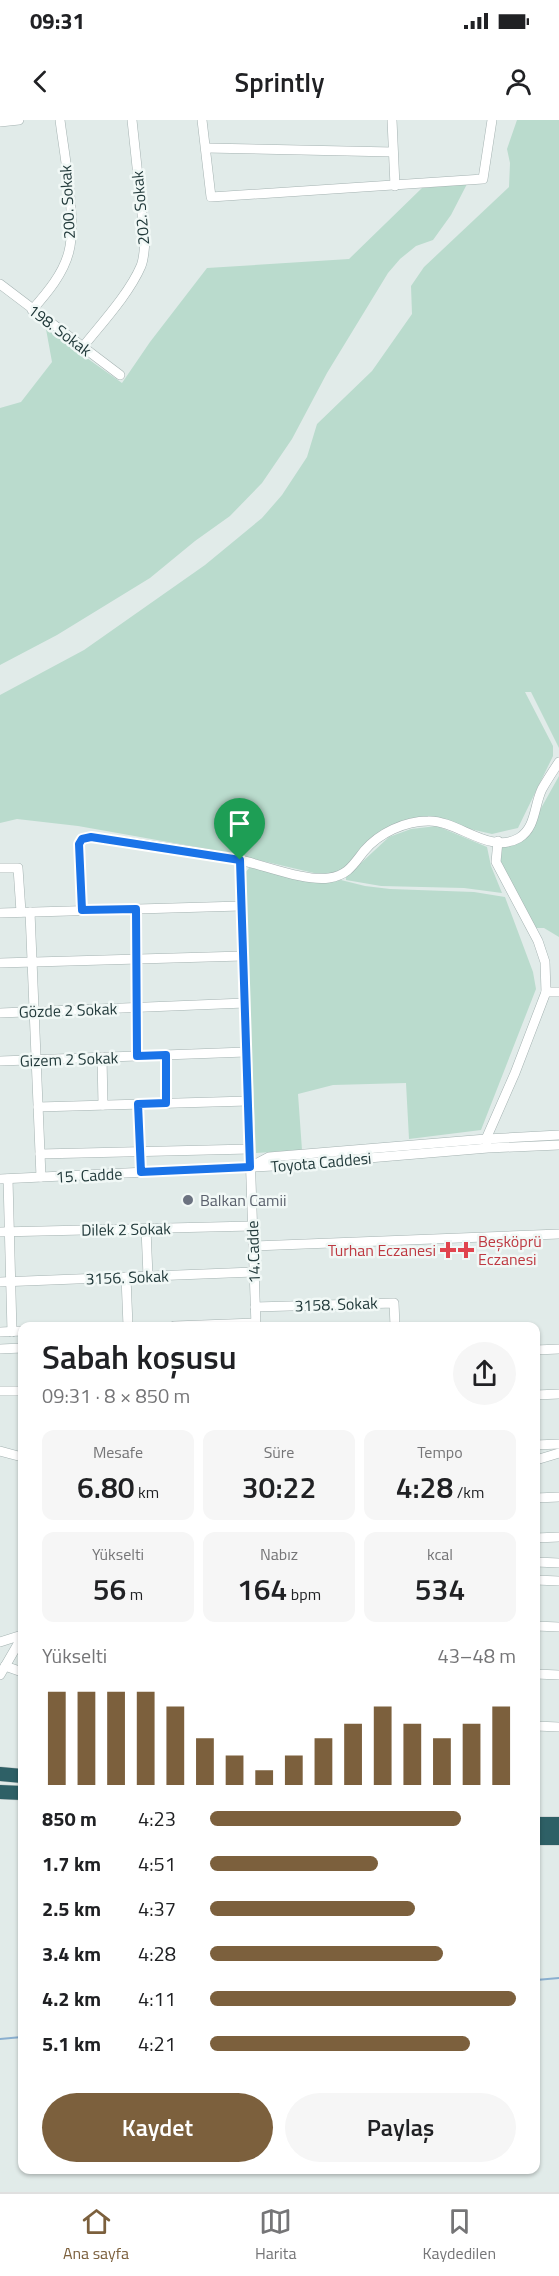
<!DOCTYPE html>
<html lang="tr">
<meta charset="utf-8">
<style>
body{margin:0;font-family:"Titillium Web",sans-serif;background:#f6f6f6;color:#202124;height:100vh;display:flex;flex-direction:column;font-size:22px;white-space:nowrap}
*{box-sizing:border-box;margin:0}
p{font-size:20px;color:#757577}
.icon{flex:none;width:33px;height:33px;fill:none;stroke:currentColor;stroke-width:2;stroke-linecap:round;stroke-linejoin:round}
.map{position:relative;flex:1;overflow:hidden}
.side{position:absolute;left:18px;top:1202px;width:522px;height:852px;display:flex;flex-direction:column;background:#fff;border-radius:12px;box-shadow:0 2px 4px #0004}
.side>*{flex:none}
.pin{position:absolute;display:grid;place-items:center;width:51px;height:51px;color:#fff;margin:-62px -26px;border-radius:50% 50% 50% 0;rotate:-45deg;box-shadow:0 0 6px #0007}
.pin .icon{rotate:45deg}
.round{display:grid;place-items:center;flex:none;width:63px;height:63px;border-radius:32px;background:#f6f6f6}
.overview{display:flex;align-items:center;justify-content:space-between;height:102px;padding:0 24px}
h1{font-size:33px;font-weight:600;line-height:45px}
.stats{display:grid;grid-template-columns:repeat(3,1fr);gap:9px;height:102px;padding:6px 24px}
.stats div{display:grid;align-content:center;border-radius:12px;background:#f6f6f6;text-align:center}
.stats b{font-size:30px;font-weight:600}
.stats small{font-size:16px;font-weight:400}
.stats p{font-size:16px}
.chart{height:168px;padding:12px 24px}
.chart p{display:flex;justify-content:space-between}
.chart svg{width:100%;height:108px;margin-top:6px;stroke:#7c603d;stroke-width:6}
.primary-button{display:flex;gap:12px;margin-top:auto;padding:12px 24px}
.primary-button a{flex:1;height:69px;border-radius:36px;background:#7c603d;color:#fff;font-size:24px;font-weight:600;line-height:69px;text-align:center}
.primary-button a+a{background:#f6f6f6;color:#202124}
ul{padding:0 24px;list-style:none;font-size:20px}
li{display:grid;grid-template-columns:96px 72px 1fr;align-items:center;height:45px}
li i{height:15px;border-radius:8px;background:#7c603d}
.status{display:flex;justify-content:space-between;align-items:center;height:42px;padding:0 30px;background:#fff;direction:ltr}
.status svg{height:16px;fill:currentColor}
header{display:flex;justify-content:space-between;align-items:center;height:78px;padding:0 24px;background:#fff;font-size:27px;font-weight:600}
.menu{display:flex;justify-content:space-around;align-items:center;height:84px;border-top:2px solid #e0e0e0;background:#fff;font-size:16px;color:#757577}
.menu a{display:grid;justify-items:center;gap:3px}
.menu .current{color:#7c603d}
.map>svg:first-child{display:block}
.green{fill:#badbcd}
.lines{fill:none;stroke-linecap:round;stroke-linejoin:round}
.stream{stroke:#8aafcf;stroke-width:2}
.minor-casing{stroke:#a4b2b1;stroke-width:10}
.highway-casing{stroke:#c1c8c8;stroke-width:15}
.minor{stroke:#fff;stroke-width:9}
.highway{stroke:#2e6066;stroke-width:14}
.route-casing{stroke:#fff;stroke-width:12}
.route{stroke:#1a73e8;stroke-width:8}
.worship-dot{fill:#6b7280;stroke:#f1f8f6;stroke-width:2}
.health-dot{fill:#e0444e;stroke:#f1f8f6;stroke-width:2}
.labels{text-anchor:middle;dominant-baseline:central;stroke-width:5;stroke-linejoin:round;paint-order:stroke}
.street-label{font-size:16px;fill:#223a3b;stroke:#f1f8f6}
.worship-label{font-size:16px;fill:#5b616d;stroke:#f1f8f6;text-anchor:start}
.health-label{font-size:16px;fill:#be3a42;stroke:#f1f8f6;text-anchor:start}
</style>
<div class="status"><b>09:31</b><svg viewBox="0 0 49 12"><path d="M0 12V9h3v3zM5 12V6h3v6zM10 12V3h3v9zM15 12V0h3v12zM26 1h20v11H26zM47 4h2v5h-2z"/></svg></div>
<header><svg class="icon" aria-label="back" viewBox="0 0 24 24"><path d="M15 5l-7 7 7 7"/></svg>Sprintly<svg class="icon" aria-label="person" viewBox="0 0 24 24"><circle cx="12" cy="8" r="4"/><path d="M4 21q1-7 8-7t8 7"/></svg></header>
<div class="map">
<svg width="559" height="2072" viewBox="0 0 559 2072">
<rect width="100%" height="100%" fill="#e1ebe9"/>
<!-- green -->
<g class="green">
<path d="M 517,0 L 559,0 L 559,628 L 531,572 L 525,572 L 553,626 L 553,636 L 518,708 L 492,714 L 457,706 L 403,703 L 339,754 L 314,753 L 219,731 L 78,706 L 17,699 L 0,703 L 0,575 L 84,530 L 205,445 L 262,398 L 282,375 L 307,337 L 317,304 L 372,251 L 412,194 L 411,166 L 424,147 L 509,67 L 510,43 L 507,29 Z"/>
<path d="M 467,64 L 451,95 L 433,120 L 416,126 L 400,139 L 388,153 L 327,253 L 292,319 L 262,363 L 230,396 L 195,421 L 150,458 L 57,515 L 0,545 L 0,288 L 21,282 L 52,242 L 46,209 L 122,263 L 150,222 L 207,148 L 349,139 L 422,68 Z"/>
<path d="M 559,656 L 559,817 L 544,808 L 530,808 L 496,747 L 495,727 L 512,723 L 540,690 Z"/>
<path d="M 437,706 L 487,727 L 491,746 L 502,773 L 464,768 L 381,766 L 346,760 L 346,757 L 389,717 L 411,709 Z"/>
<path d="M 250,747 L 317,760 L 332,762 L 341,760 L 365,766 L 390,769 L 474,772 L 505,777 L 533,852 L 536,869 L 481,1010 L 409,1019 L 406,963 L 333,965 L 298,974 L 302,1030 L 256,1033 L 244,754 Z"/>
</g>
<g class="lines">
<!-- stream -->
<g class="stream">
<path d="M 536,1860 L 559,1858"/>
<path d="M 0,1919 L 22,1917"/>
</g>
<defs>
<g id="minor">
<path d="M 202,0 L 211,77 L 483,59 L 492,0"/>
<path d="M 392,0 L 395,66"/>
<path d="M 0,2 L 19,0"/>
<path d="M 206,28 L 393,32"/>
<path d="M 0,164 L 120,255"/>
<path d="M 32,190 C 47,173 64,153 69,131 C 77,100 64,33 60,0"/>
<path d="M 82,228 C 101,204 129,174 141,146 C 144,139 144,130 145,122 L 132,0"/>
<path d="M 498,721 L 496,742 L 538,821 L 545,842 L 546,872"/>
<path d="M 240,740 L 256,1206"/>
<path d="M 0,748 L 18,748 L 21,792"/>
<path d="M 136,789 L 137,936"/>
<path d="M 82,790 L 79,724 L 82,719 L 91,717 C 141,724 191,730 240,740 C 264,745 306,762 329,758 C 348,755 353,745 364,731 C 379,713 405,701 428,701 C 458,700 489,735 519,718 C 536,708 534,685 542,669 C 547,660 553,651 559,642"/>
<path d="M 30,792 L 41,1057"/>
<path d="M 0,793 L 241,786"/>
<path d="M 0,843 L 243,836"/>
<path d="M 0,893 L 245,883"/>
<path d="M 166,935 L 166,983"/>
<path d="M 102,937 L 103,985"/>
<path d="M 0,941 L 246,932"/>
<path d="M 138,984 L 141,1052"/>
<path d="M 38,987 L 248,981"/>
<path d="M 487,1022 L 486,1019 L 515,953 L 546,872 L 559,872"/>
<path d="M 40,1034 L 250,1029"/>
<path d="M 252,1046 L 269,1037 L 486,1019 L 559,1015"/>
<path d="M 0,1059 L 273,1046 L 488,1028 L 559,1025"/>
<path d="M 8,1059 L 12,1212"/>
<path d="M 146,1109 L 148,1156"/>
<path d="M 0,1112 L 252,1106"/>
<path d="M 253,1126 L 559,1114"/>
<path d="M 126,1157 L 128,1206"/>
<path d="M 0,1162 L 254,1152"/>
<path d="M 255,1187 L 394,1183 L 395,1206"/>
<path d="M 174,1206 L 256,1203"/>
<path d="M 0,1212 L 22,1211"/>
<path d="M 0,1229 L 22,1228"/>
<path d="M 536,1230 L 559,1229"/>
<path d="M 0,1271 L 22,1271"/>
<path d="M 536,1275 L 559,1274"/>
<path d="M 536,1325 L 559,1324"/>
<path d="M 0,1331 L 22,1337"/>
<path d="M 536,1340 L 559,1333"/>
<path d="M 536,1378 L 559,1377"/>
<path d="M 536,1418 L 559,1417"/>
<path d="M 536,1442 L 559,1443"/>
<path d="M 536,1460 L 559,1461"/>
<path d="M 536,1506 L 559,1507"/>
<path d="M 0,1522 L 22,1515"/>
<path d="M 5,1546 L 22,1552"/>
<path d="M 536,1554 L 559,1555"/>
<path d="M 0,1555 L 22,1517"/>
<path d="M 536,1606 L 559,1607"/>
</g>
<g id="highway">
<path d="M 0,1654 L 22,1656"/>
<path d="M 0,1672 L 22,1673"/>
<path d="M 536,1704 L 559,1704"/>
<path d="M 536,1718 L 559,1718"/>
</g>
</defs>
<!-- minor casing -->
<use href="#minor" class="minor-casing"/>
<!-- highway casing -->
<use href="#highway" class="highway-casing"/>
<!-- minor -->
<use href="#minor" class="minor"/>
<!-- highway -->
<use href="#highway" class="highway"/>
</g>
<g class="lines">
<defs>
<path id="route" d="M 91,717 L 240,740 L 250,1047 L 141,1052 L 138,984 L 166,983 L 166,935 L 137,936 L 136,789 L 82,790 L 79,724 L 82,719 Z"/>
</defs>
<!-- route casing -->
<use href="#route" class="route-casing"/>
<!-- route -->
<use href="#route" class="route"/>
</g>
<!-- markers -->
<circle class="worship-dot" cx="188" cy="1080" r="6"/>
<g class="health-dot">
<path d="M445 1121h6v6h6v6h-6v6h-6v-6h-6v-6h6z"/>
<path d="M463 1121h6v6h6v6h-6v6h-6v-6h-6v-6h6z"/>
</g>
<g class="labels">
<!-- street labels -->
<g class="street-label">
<text transform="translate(67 82) rotate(-93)">200. Sokak</text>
<text transform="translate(140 88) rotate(-95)">202. Sokak</text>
<text transform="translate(60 210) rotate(37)">198. Sokak</text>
<text transform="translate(68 890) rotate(-2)">Gözde 2 Sokak</text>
<text transform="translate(69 939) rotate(-2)">Gizem 2 Sokak</text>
<text transform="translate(321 1042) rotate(-5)">Toyota Caddesi</text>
<text transform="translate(89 1055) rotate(-3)">15. Cadde</text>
<text transform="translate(126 1109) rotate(-1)">Dilek 2 Sokak</text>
<text transform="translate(253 1132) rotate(-92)">14.Cadde</text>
<text transform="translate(127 1157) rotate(-2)">3156. Sokak</text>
<text transform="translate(336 1184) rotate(-2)">3158. Sokak</text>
</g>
<!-- worship labels -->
<g class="worship-label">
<text x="200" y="1080">Balkan Camii</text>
</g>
<!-- health labels -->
<g class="health-label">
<text x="478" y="1121">Beşköprü<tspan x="478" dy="18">Eczanesi</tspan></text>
<text x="436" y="1130" text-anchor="end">Turhan Eczanesi</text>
</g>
</g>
</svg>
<div class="pin" style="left:240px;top:740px;background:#1e9e55"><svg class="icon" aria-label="arrive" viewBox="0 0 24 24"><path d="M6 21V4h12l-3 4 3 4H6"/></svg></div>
<section class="side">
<div class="overview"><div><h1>Sabah koşusu</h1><p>09:31 · 8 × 850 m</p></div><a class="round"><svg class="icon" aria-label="share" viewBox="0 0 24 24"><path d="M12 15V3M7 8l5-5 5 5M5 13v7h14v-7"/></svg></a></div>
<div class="stats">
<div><p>Mesafe</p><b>6.80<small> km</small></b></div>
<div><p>Süre</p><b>30:22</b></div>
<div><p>Tempo</p><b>4:28<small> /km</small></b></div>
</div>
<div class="stats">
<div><p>Yükselti</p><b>56<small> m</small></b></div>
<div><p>Nabız</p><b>164<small> bpm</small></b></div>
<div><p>kcal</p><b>534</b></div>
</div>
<div class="chart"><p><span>Yükselti</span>43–48 m</p>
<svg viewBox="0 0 160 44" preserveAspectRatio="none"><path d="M5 44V6M15 44V6M25 44V6M35 44V6M45 44V12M55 44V25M65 44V32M75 44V38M85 44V32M95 44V25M105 44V19M115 44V12M125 44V19M135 44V25M145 44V19M155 44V12"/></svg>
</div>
<ul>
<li><b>850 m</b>4:23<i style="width:82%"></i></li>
<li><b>1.7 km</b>4:51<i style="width:55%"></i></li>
<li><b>2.5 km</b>4:37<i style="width:67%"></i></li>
<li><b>3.4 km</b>4:28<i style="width:76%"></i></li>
<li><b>4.2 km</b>4:11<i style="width:100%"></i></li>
<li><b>5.1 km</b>4:21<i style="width:85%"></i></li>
</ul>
<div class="primary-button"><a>Kaydet</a><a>Paylaş</a></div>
</section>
</div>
<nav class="menu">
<a class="current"><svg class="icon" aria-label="home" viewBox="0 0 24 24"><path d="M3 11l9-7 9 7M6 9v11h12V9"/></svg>Ana sayfa</a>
<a><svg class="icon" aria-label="map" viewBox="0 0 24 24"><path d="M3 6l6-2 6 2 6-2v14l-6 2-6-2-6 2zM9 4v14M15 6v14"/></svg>Harita</a>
<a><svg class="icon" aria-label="saved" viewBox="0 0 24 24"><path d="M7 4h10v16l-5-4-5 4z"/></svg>Kaydedilen</a>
</nav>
